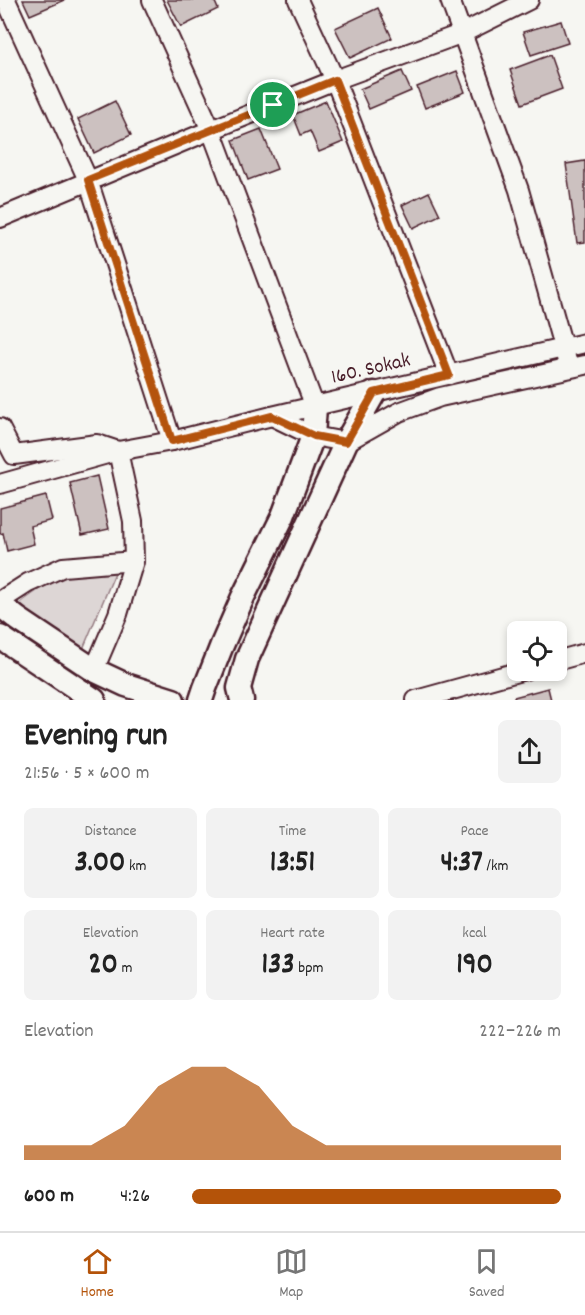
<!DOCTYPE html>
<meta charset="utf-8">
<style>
body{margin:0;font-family:Dekko,sans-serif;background:#f2f2f2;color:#222;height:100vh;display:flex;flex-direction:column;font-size:22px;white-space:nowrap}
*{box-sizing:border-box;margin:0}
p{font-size:20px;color:#767676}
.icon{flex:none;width:33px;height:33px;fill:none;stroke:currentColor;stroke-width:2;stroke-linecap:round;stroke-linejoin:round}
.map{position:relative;height:700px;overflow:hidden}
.details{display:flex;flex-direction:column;background:#fff;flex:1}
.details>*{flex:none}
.tools{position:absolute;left:507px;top:621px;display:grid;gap:12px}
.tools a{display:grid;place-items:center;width:60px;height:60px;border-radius:9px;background:#fff;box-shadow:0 3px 9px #0003;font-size:30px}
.pin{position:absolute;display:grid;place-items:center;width:51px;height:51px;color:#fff;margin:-26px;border:3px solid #fff;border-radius:50%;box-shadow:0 2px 6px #0007}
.round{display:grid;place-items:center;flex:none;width:63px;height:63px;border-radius:9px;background:#f2f2f2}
.summary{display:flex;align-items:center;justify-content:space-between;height:102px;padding:0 24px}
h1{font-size:33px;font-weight:700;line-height:45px}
.figures{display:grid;grid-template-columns:repeat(3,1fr);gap:9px;height:102px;padding:6px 24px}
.figures div{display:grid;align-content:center;border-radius:9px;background:#f2f2f2;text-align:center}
.figures b{font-size:30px;font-weight:700}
.figures small{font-size:16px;font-weight:400}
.figures p{font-size:16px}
.chart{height:168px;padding:12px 24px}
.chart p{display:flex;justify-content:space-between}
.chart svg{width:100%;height:108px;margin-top:6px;fill:#b45309;opacity:.7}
ul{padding:0 24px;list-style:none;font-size:20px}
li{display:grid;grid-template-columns:96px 72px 1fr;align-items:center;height:45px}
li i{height:15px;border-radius:8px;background:#b45309}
.tabs{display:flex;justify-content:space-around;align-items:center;height:84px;border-top:2px solid #e0e0e0;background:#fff;font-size:16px;color:#767676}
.tabs a{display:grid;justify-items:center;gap:3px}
.tabs .selected{color:#b45309}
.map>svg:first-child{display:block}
.green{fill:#ddd6d5;stroke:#947a80;stroke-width:1.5}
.building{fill:#ccc1c0;stroke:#4a1f2b;stroke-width:1.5}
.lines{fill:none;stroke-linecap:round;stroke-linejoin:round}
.minor-casing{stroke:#4a1f2b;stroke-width:22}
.major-casing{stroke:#4a1f2b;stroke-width:27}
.minor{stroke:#f6f6f2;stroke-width:18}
.major{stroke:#f6f6f2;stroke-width:22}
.route-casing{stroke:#fff;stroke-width:12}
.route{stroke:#b45309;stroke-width:8}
.labels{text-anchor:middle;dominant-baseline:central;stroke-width:4.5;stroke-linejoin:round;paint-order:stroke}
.street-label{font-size:21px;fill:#4a1f2b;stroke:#f6f6f2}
</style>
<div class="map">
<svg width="585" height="700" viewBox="0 0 585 700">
<rect width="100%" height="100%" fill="#f6f6f2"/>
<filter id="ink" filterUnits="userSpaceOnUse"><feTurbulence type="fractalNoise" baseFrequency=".0167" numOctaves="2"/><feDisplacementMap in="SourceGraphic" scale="12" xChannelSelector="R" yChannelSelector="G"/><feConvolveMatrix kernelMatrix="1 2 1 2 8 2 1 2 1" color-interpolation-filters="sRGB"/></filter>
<g filter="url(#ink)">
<!-- green -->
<path class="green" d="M 117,568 L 83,649 L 14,609 L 24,600 L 55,578 Z"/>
<!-- building -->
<g class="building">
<path d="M 23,0 L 65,0 L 30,15 Z"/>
<path d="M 167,0 L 214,0 L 218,9 L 181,27 Z"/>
<path d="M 378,8 L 392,38 L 350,58 L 335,28 Z"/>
<path d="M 561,21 L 568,43 L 531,55 L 523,32 Z"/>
<path d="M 550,55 L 562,89 L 522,104 L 510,70 Z"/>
<path d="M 402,71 L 411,91 L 369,109 L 360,89 Z"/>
<path d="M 457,71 L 465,92 L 425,108 L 417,87 Z"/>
<path d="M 115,101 L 131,135 L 94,153 L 78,119 Z"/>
<path d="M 326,101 L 343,142 L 319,152 L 310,131 L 301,135 L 293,115 Z"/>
<path d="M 261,129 L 277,169 L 248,180 L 233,140 Z"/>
<path d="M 585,161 L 585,242 L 577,243 L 566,164 Z"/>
<path d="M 429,192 L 440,215 L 413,228 L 402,205 Z"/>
<path d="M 97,476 L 109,529 L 82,535 L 70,483 Z"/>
<path d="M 46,496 L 52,520 L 30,526 L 34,544 L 7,551 L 3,533 L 0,534 L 0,508 Z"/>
<path d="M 548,688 L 551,700 L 515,700 L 514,697 Z"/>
</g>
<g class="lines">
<defs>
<g id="minor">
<path d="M 6,0 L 88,180 L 172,441"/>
<path d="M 152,0 L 211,130 L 315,407"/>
<path d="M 298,0 L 335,80 L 449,375"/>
<path d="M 450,0 L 519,190 L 569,368"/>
<path d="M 0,218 L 211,130 L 335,80 L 463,33 L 529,0"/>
<path d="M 272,416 L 313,436 L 346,442 L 399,412 L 440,397 L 585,365"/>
<path d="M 0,428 L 14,455 L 97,444 L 118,451 L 133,521 L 134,561 L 118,614 L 94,670"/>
<path d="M 0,484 L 118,451 L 172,441 L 272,416 L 585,343"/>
<path d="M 0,601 L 28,583 L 63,567 L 134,561"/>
<path d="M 556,661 L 585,653"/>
<path d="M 416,700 L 525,670"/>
</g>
<g id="major">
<path d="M 0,605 L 18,619 L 94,670 L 126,685 L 173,700"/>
<path d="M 0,637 L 94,700"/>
<path d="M 201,700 L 205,688 L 222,645 L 243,597 L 283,516 L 313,436 L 315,407"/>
<path d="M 242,700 L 239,688 L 247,659 L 346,442 L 374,393"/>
</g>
</defs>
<!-- minor casing -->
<use href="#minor" class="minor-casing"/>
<!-- major casing -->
<use href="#major" class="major-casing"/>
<!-- minor -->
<use href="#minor" class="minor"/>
<!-- major -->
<use href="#major" class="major"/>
</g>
</g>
<g class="lines" filter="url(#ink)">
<defs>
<path id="route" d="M 335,80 L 449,375 L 374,393 L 346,442 L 314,436 L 272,416 L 172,441 L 88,180 Z"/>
</defs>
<!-- route casing -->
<use href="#route" class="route-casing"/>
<!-- route -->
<use href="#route" class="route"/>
</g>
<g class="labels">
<!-- street labels -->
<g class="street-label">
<text transform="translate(371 370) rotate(-13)">160. Sokak</text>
</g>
</g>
</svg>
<div class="tools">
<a><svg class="icon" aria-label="locate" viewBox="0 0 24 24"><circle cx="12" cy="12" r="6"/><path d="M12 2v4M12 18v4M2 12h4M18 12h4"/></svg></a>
</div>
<div class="pin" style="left:273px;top:105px;background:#1e9e55"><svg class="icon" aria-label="arrive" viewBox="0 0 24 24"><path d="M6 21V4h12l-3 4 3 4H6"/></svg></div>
</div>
<section class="details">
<div class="summary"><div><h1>Evening run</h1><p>21:56 · 5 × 600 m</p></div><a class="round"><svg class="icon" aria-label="share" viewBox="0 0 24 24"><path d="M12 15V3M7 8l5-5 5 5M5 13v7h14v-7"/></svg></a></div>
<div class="figures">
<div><p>Distance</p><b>3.00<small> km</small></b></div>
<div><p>Time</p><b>13:51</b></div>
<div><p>Pace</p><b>4:37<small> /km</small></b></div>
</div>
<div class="figures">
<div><p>Elevation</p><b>20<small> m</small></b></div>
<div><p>Heart rate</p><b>133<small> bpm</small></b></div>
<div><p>kcal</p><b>190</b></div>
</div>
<div class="chart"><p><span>Elevation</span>222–226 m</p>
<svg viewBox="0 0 160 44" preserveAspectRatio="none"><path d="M0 44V38L10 38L20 38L30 30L40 14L50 6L60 6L70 14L80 30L90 38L100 38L110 38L120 38L130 38L140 38L150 38L160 38V44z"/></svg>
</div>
<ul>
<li><b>600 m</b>4:26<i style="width:100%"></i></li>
</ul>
</section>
<nav class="tabs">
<a class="selected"><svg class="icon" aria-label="home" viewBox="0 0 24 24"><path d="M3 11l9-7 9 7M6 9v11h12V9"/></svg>Home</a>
<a><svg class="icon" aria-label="map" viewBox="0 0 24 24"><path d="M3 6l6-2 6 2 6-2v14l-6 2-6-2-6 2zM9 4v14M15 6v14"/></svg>Map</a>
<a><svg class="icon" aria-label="saved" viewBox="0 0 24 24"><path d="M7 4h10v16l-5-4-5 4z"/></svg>Saved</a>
</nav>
